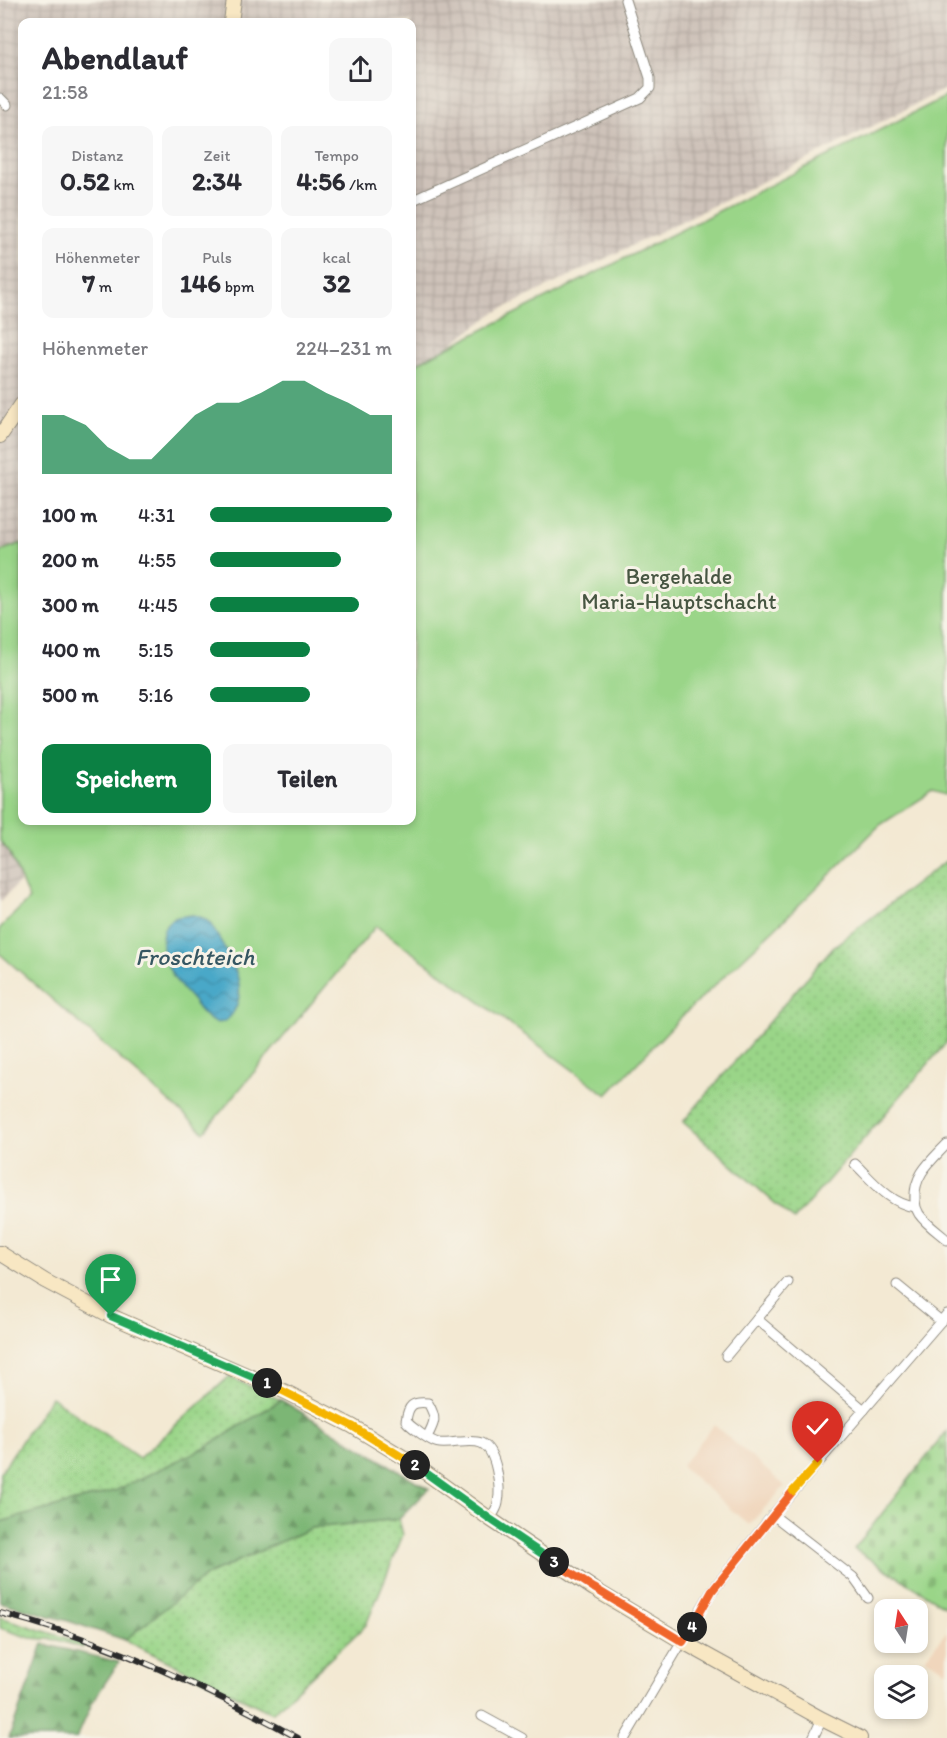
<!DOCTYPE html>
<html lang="de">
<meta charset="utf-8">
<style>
body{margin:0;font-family:Itim,sans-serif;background:#f7f7f7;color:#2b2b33;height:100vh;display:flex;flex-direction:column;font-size:22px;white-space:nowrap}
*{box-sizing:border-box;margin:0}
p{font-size:20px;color:#7c7c81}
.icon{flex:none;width:33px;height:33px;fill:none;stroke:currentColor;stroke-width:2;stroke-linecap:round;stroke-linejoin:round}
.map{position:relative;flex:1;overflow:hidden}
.sheet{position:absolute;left:18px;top:18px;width:398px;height:807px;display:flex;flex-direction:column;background:#fff;border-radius:12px;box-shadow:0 3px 9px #0003}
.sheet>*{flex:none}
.needle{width:39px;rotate:348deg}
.tools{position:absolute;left:874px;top:1599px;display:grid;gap:12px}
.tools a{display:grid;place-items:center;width:54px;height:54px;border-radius:12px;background:#fff;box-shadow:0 3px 9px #0003;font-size:30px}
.pin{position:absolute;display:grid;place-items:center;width:51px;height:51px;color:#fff;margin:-62px -26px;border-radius:50% 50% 50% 0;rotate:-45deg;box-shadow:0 0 6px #0007}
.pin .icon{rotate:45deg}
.km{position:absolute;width:30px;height:30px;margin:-15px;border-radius:50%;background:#222;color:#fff;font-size:16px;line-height:30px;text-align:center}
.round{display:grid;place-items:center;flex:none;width:63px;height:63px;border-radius:12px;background:#f7f7f7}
.head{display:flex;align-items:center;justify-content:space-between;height:102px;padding:0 24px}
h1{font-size:33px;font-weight:700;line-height:45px}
.metrics{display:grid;grid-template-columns:repeat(3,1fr);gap:9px;height:102px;padding:6px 24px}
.metrics div{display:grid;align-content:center;border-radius:12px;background:#f7f7f7;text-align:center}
.metrics b{font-size:26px;font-weight:700}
.metrics small{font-size:16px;font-weight:400}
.metrics p{font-size:16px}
.chart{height:168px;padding:12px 24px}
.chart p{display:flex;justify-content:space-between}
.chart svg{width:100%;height:108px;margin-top:6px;fill:#0b8043;opacity:.7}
.action{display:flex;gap:12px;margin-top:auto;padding:12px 24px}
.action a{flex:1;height:69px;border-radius:12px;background:#0b8043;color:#fff;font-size:24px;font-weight:700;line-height:69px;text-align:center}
.action a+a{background:#f7f7f7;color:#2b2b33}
ul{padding:0 24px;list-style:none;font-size:20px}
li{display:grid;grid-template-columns:96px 72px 1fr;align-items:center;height:45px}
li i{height:15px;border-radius:8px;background:#0b8043}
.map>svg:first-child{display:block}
.built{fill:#f0d6bc}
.industrial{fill:url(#industrial-grid)}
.grass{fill:url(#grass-dots);stroke:#62805a;stroke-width:1.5}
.forest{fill:url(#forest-firs);stroke:#537050;stroke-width:1.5}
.cemetery{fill:url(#cemetery-stones);stroke:#62805a;stroke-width:1.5}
.green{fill:#9ad588;stroke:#62805a;stroke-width:1.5}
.water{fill:url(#water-waves);stroke:#3a6a7a;stroke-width:1.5}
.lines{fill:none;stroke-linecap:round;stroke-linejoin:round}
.street-casing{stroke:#8f8a7f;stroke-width:11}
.secondary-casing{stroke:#8f8a7f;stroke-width:16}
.street{stroke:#fff;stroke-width:9}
.secondary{stroke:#f8e7c3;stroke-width:14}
.rail-casing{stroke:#2b2b2b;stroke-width:6}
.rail{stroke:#f7f3e8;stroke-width:4;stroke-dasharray:11;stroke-linecap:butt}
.split-1-casing{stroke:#fff;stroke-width:12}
.split-2-casing{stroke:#fff;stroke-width:12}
.split-3-casing{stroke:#fff;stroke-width:12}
.split-4-casing{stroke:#fff;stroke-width:12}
.split-5-casing{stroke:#fff;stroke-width:12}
.split-6-casing{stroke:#fff;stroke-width:12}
.split-1{stroke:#22a559;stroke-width:8}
.split-2{stroke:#f5b400;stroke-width:8}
.split-3{stroke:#22a559;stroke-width:8}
.split-4{stroke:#f0652b;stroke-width:8}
.split-5{stroke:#f0652b;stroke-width:8}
.split-6{stroke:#f5b400;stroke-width:8}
.labels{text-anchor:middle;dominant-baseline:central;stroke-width:6;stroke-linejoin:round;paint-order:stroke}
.park-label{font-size:22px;fill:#475642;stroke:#f7f3e8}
.water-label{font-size:24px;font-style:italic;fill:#365762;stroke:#f7f3e8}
</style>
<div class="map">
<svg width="947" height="1738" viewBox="0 0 947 1738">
<defs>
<pattern id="industrial-grid" width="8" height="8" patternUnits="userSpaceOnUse" patternTransform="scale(1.5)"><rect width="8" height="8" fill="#cec2b9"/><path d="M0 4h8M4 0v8" fill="none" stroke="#b1a79f"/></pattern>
<pattern id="grass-dots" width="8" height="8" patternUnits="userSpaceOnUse" patternTransform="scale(1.5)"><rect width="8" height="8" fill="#9ad588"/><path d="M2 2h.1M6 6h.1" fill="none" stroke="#85b776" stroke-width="1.8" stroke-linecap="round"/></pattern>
<pattern id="forest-firs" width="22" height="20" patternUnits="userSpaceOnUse" patternTransform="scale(1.5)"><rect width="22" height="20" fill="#7bb674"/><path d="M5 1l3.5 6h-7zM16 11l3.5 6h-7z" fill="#65945f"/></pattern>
<pattern id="cemetery-stones" width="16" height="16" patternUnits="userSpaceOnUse" patternTransform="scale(1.5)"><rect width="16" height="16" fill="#9ad588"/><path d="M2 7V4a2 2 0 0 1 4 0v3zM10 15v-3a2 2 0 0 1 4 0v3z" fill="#85b776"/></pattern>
<pattern id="water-waves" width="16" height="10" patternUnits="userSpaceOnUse" patternTransform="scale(1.5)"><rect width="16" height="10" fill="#49a8c8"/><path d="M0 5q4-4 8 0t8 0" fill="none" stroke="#3d89a3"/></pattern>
</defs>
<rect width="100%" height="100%" fill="#f7f3e8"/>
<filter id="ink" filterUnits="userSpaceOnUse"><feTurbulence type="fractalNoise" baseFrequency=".0167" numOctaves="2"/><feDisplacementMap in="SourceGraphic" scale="12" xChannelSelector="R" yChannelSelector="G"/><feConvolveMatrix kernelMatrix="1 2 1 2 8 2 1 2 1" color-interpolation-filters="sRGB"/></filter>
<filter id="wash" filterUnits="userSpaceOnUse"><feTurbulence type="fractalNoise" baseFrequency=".008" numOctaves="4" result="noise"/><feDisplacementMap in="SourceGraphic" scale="24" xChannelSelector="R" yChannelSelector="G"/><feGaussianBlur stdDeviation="1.35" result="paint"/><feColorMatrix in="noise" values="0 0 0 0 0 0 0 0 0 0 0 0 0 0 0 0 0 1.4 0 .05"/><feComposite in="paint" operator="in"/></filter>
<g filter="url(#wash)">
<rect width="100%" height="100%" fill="#f3e9d3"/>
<!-- built -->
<g class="built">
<path d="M 714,1425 L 785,1486 L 749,1525 L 681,1466 Z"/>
<path d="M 947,1631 L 947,1671 L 925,1658 Z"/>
</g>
<!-- industrial -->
<g class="industrial">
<path d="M 0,0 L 947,0 L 947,88 L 810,158 L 492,314 L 429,361 L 411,369 L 411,22 L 22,22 L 22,547 L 0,556 Z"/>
<path d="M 0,825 L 38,862 L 0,902 Z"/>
</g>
<!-- grass -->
<g class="grass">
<path d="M 947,860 L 947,1042 L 794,1220 L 683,1122 L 833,947 Z"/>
<path d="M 229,1377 L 281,1400 L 208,1446 L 115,1491 L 0,1522 L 0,1473 L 51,1397 L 139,1458 Z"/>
<path d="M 399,1519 L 403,1535 L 366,1625 L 272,1713 L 125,1640 L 207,1575 L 311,1528 Z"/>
<path d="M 0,1617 L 85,1644 L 83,1648 L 58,1640 L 30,1638 L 0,1628 Z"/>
</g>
<!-- forest -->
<g class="forest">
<path d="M 281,1400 L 429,1489 L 399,1519 L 311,1528 L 207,1575 L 125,1640 L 68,1621 L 0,1602 L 0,1522 L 115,1491 L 208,1446 Z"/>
<path d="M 43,1644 L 119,1662 L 93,1701 L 77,1738 L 9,1738 Z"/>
</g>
<!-- cemetery -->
<path class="cemetery" d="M 947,1431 L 947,1608 L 854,1549 Z"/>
<!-- green -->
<path class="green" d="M 947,96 L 947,794 L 945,795 L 933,791 L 880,825 L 789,915 L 679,1019 L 607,1095 L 376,926 L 204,1132 L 0,954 L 0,928 L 29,899 L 9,852 L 0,841 L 0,551 L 22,543 L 22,820 L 411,820 L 411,366 Z"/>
<!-- water -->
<path class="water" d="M 193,915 L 203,918 L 210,923 C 224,949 251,982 234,1011 C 230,1019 221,1026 212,1021 C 204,1017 198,1008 193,1001 C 186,993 178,985 173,976 C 164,961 153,928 175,918 C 180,916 187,916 193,915 Z"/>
</g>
<g filter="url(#ink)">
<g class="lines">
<defs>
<g id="street">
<path d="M 0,98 L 7,105"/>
<path d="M 411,201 L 640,98 L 650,88 L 650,78 L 625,0"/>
<path d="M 947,1144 C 931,1161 913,1175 915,1200 C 915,1205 916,1209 919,1214 C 926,1224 938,1232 947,1240"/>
<path d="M 855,1164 C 872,1180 890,1204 915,1207"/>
<path d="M 788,1282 L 757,1319 L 864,1410"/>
<path d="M 897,1285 L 941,1321"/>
<path d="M 726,1356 L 757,1319"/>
<path d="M 427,1437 C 435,1422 437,1418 428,1403 C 412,1401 408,1406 406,1421 C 410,1426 415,1429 420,1433 C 436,1444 438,1445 458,1442 C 466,1442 474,1440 481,1443 C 497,1450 501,1488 498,1503 C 497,1509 493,1514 490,1519"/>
<path d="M 773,1515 L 853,1577 L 868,1598"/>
<path d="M 482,1716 L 522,1738"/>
<path d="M 625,1738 L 712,1591 L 773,1515 L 947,1314"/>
<path d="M 813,1738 L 822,1719"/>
</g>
<g id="secondary">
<path d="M 231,22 L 234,0"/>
<path d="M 0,436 L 22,404"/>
<path d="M 0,1253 L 45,1281 L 111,1316 L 288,1393 L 352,1426 L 408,1460 L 490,1519 L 594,1589 L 683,1642 L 822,1719 L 860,1738"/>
</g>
</defs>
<!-- street casing -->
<use href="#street" class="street-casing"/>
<!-- secondary casing -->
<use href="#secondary" class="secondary-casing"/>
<!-- street -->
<use href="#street" class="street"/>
<!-- secondary -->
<use href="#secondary" class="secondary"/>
<defs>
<path id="rail" d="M 0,1613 C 105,1640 204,1686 298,1738"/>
</defs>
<!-- rail casing -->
<use href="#rail" class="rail-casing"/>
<!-- rail -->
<use href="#rail" class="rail"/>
</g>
</g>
<g class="lines" filter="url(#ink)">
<defs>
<path id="split-1" d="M 111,1316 L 267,1383"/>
<path id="split-2" d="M 267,1383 L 352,1426 L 415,1465"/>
<path id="split-3" d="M 415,1465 L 490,1519 L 554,1562"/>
<path id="split-4" d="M 554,1562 L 594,1588 L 683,1642 L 692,1627"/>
<path id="split-5" d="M 692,1627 L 712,1591 L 793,1491"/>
<path id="split-6" d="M 793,1491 L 818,1463"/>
</defs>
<!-- split-1 casing -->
<use href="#split-1" class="split-1-casing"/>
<!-- split-2 casing -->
<use href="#split-2" class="split-2-casing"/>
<!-- split-3 casing -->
<use href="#split-3" class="split-3-casing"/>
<!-- split-4 casing -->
<use href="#split-4" class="split-4-casing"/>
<!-- split-5 casing -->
<use href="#split-5" class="split-5-casing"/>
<!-- split-6 casing -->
<use href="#split-6" class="split-6-casing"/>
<!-- split-1 -->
<use href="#split-1" class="split-1"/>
<!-- split-2 -->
<use href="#split-2" class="split-2"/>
<!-- split-3 -->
<use href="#split-3" class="split-3"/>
<!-- split-4 -->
<use href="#split-4" class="split-4"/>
<!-- split-5 -->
<use href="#split-5" class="split-5"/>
<!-- split-6 -->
<use href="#split-6" class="split-6"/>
</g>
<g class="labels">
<!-- park labels -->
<g class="park-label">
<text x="679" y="576">Bergehalde<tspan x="679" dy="25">Maria-Hauptschacht</tspan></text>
</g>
<!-- water labels -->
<g class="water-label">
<text x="195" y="956">Froschteich</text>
</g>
</g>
</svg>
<div class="tools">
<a><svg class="needle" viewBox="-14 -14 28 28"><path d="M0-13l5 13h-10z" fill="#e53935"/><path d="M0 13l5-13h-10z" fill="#7c7c81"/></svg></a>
<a><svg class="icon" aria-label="layers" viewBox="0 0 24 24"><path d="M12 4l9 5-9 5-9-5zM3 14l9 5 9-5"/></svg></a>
</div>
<div class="pin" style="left:111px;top:1316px;background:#1e9e55"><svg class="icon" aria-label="arrive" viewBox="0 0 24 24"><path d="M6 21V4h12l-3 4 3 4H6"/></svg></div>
<div class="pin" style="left:818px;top:1463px;background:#d93025"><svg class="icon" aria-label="check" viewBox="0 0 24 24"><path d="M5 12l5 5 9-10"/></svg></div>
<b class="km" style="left:267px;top:1383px">1</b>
<b class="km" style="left:415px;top:1465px">2</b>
<b class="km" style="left:554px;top:1562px">3</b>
<b class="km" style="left:692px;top:1627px">4</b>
<section class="sheet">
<div class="head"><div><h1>Abendlauf</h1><p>21:58</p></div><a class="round"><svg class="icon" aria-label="share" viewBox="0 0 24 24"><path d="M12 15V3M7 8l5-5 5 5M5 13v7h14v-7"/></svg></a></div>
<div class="metrics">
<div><p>Distanz</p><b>0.52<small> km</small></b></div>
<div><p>Zeit</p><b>2:34</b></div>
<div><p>Tempo</p><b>4:56<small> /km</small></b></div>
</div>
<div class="metrics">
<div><p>Höhenmeter</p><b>7<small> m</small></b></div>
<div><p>Puls</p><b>146<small> bpm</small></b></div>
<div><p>kcal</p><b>32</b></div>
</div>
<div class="chart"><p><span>Höhenmeter</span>224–231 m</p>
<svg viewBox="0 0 160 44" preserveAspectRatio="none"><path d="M0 44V20L10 20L20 24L30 33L40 38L50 38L60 29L70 20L80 15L90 15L100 11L110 6L120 6L130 11L140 15L150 20L160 20V44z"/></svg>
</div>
<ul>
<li><b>100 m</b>4:31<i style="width:100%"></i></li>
<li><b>200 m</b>4:55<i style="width:72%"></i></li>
<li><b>300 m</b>4:45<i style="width:82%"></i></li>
<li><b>400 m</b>5:15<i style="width:55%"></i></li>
<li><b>500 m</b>5:16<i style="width:55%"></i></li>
</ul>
<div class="action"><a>Speichern</a><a>Teilen</a></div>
</section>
</div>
